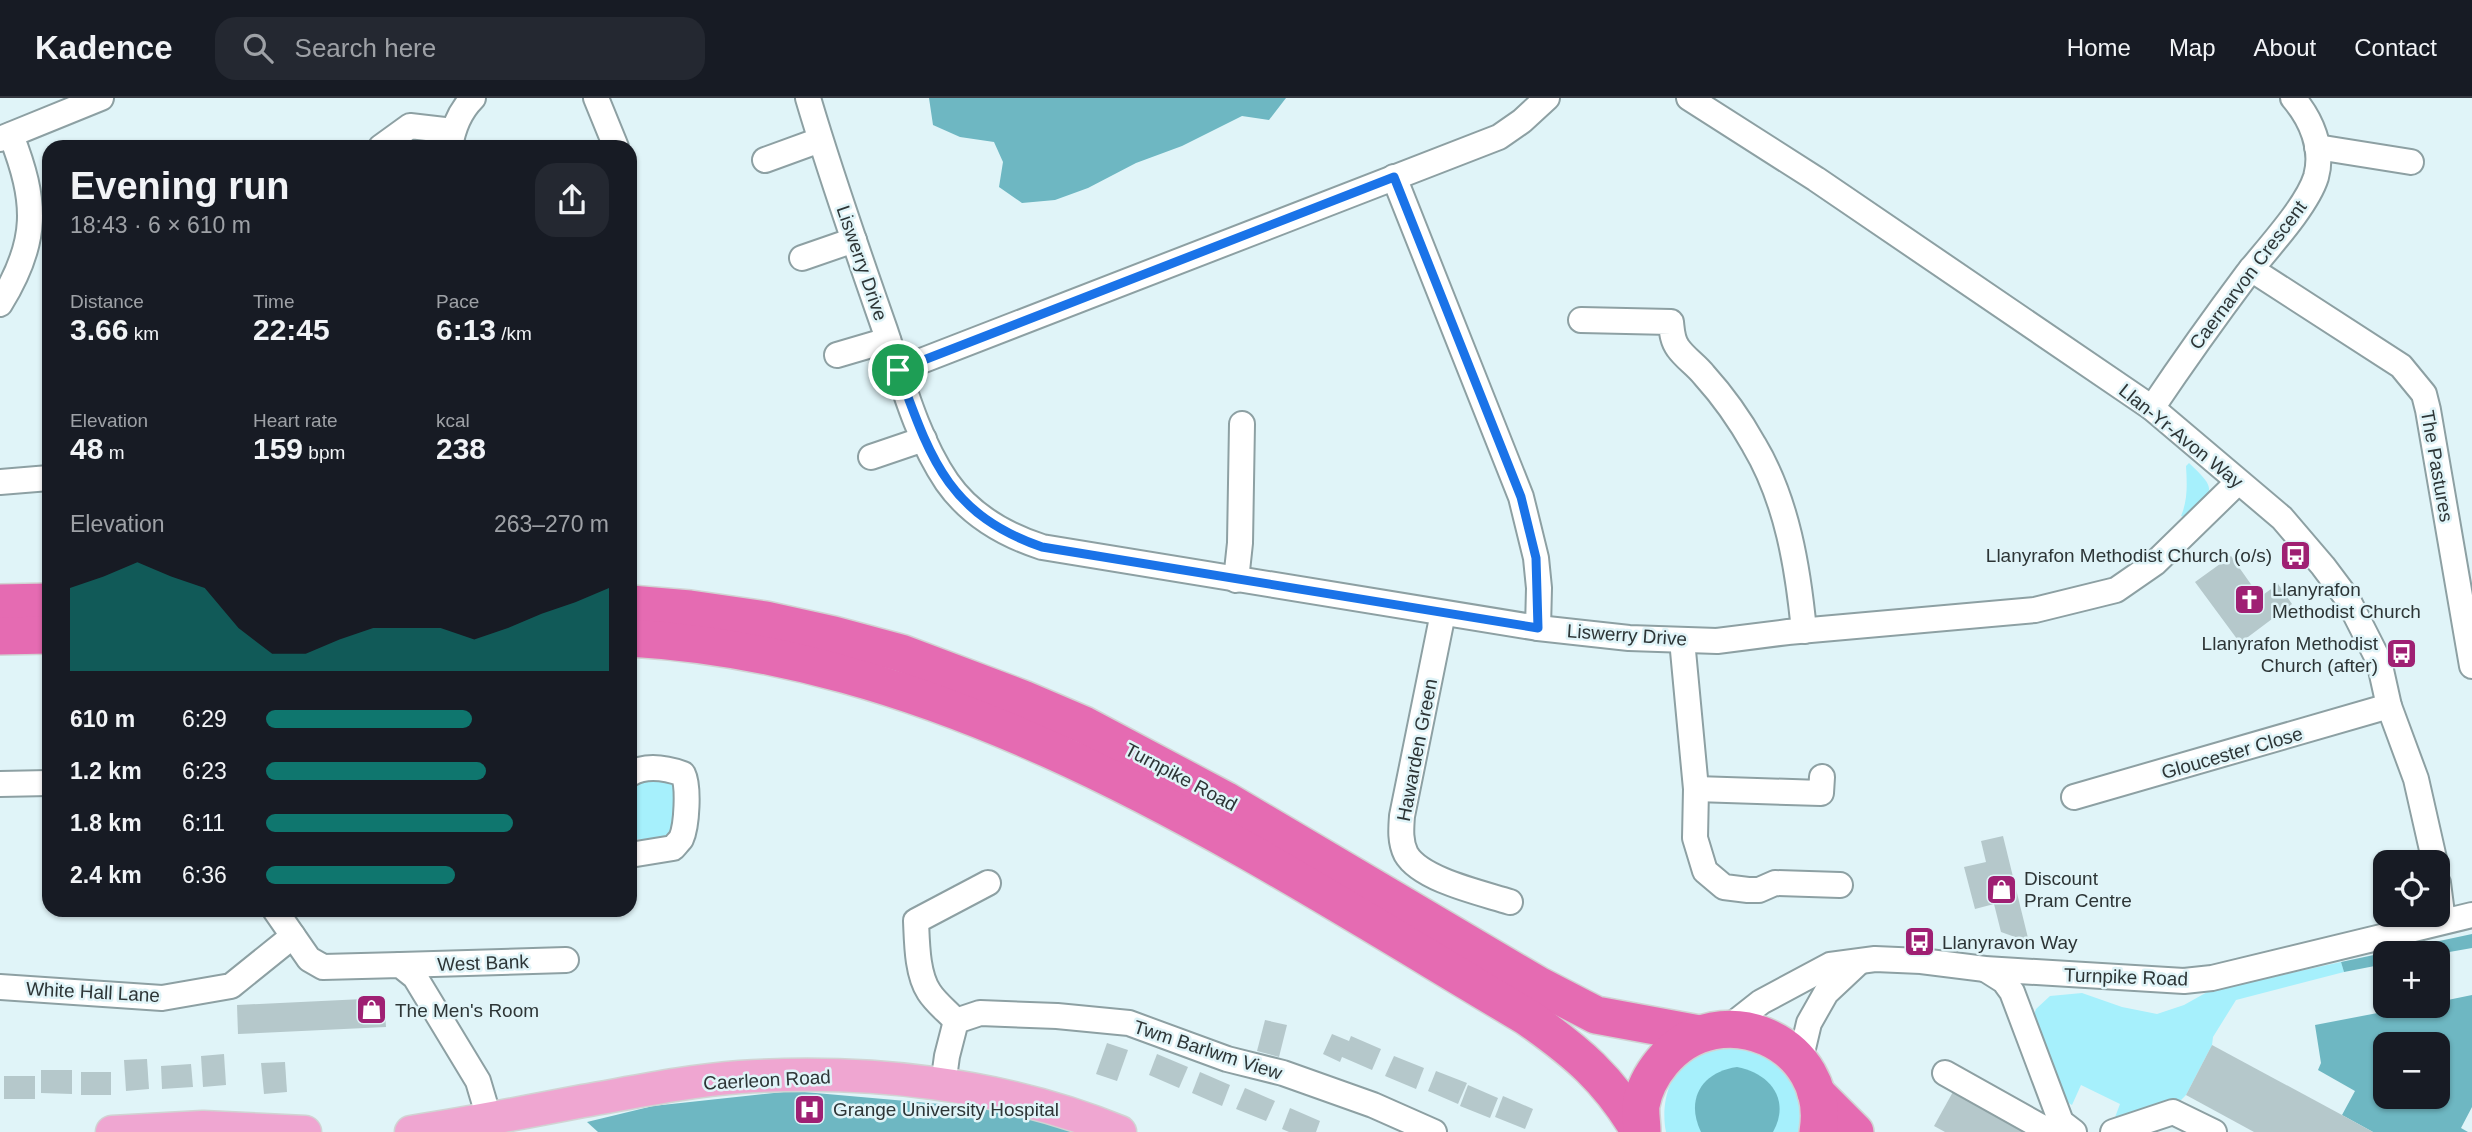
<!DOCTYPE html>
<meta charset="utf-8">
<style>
body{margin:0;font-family:Helvetica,sans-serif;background:#242831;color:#f1f3f6;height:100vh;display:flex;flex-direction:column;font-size:26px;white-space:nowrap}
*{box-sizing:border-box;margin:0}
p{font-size:23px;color:#9ea1a6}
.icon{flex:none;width:38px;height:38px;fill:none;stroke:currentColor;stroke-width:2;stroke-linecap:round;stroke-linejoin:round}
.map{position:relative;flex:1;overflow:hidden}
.details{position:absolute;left:42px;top:42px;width:595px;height:777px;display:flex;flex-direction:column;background:#171b24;border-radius:21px;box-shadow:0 2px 5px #0004}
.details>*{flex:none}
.fabs{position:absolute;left:2373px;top:752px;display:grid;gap:14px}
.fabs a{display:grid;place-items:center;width:77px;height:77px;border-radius:14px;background:#171b24;box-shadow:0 2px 5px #0004;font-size:35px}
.pin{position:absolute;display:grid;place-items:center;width:60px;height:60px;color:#fff;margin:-30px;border:4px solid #fff;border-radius:50%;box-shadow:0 2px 7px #0007}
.round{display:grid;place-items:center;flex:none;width:74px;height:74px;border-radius:21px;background:#242831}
.headline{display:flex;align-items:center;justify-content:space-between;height:119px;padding:0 28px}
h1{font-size:38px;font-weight:700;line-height:52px}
.figures{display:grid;grid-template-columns:repeat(3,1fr);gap:10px;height:119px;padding:7px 28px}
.figures div{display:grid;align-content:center}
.figures b{font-size:30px;font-weight:700}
.figures small{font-size:19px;font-weight:400}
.figures p{font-size:19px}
.chart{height:196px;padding:14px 28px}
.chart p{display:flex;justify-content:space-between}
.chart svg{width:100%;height:126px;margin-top:7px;fill:#0f766e;opacity:.7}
ul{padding:0 28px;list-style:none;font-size:23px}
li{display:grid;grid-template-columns:112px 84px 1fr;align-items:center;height:52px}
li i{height:18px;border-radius:9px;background:#0f766e}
header{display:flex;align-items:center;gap:42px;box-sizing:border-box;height:98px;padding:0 35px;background:#171b24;border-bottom:2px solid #363941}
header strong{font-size:33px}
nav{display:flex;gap:38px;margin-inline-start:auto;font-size:24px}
.search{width:490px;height:63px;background:#242831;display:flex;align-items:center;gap:18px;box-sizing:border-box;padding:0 24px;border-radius:21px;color:#9ea1a6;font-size:26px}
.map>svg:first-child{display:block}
.green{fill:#a6f0fc}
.forest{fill:#6eb7c2;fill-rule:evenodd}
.building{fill:#b5c8cb}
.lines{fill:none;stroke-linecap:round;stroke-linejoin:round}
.minor-casing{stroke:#8da0a3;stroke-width:28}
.major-casing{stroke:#d1d3d3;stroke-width:35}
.highway-casing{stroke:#d1d3d3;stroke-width:40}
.minor{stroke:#fff;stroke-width:24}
.major{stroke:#efa6d1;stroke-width:32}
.highway{stroke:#e56bb2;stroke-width:37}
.route-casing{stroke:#fff;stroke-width:14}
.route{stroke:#1a73e8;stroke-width:9}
.labels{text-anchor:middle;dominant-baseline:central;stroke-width:5;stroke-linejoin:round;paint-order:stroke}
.street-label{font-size:19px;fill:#2d3536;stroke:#e0f4f8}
.poi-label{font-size:19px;fill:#2d3536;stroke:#e0f4f8;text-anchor:start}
</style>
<header>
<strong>Kadence</strong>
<div class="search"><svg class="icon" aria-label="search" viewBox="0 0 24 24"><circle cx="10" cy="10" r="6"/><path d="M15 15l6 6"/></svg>Search here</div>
<nav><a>Home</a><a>Map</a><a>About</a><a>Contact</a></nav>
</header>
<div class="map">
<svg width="2472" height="1034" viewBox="0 0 2472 1034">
<rect width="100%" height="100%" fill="#e0f4f8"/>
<!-- green -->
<g class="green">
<path d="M 2189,365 C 2220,394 2212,392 2186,420 L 2181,418 C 2188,402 2187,385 2186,368 Z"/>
<path d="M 644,677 C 659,679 671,678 678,694 L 671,739 L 630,742 L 630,690 Z"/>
<path d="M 2341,864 L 2344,874 L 2236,902 L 2213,939 L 2212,947 L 2186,997 L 2177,1006 L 2148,1009 L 2114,1022 L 2120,1006 L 2081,987 L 2072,1007 L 2062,1001 L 2032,922 L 2036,911 L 2050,898 L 2082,895 L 2122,909 L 2157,916 L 2184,907 L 2209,893 Z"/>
<path d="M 1720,946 L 1757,948 L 1797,980 L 1804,1034 L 1666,1034 C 1661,1010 1667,976 1690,962 C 1699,956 1710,951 1720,946 Z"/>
</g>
<!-- forest -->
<g class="forest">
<path d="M 929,0 L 1286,0 L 1269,22 L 1242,18 L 1182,48 L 1136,65 L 1088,90 L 1055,102 L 1022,105 L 999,89 L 1003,64 L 994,44 L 960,39 L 933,27 Z"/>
<path d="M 2472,836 L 2472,850 L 2438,856 L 2385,856 L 2385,866 L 2344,874 L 2341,864 Z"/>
<path d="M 2472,897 L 2472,1009 L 2461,1030 L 2468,1034 L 2373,1034 L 2342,1017 L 2355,993 L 2318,972 L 2321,965 L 2315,927 L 2414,908 L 2438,908 L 2438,904 ZM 2385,947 L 2438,947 L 2438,999 L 2385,999 Z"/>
<path d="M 1737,969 C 1770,975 1791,1002 1773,1034 L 1701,1034 C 1685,1001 1702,974 1737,969 Z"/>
<path d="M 793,993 L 974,1009 L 1080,1029 L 1095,1034 L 598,1034 L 587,1024 L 653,1008 Z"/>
</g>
<!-- building -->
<g class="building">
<path d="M 2231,458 L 2260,499 L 2278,486 L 2292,506 L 2240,545 L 2195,484 Z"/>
<path d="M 2003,738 L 2029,844 L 2001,834 L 1994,806 L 1975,811 L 1964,769 L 1986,764 L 1981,743 Z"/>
<path d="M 384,900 L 386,929 L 238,936 L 237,907 Z"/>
<path d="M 1265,922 L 1287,927 L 1279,959 L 1257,953 Z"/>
<path d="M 1332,936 L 1349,943 L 1351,938 L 1381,951 L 1372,972 L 1342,959 L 1340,964 L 1323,956 Z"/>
<path d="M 1107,945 L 1128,952 L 1117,983 L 1096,976 Z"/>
<path d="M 2212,947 L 2342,1017 L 2373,1034 L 2254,1034 L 2186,997 Z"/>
<path d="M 224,956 L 226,987 L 203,989 L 201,958 Z"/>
<path d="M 1157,956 L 1188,969 L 1179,990 L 1149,977 Z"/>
<path d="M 1394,958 L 1424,970 L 1416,991 L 1385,978 Z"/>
<path d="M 147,961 L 149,991 L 126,993 L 124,962 Z"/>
<path d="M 285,964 L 287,994 L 264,996 L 261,965 Z"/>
<path d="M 191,966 L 193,989 L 162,991 L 161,968 Z"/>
<path d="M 41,972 L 72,972 L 72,996 L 41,995 Z"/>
<path d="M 1436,973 L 1467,985 L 1458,1006 L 1428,993 Z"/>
<rect x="81" y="974" width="30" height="23"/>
<path d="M 1200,974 L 1230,987 L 1222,1008 L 1192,995 Z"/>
<rect x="4" y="978" width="31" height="23"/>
<path d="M 1468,987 L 1498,1000 L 1490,1020 L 1460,1008 Z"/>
<path d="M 1245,990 L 1275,1003 L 1266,1023 L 1236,1011 Z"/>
<path d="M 1954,992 L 2029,1034 L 1945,1034 L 1934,1028 Z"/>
<path d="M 1503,998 L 1533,1011 L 1525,1031 L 1495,1019 Z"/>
<path d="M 1290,1010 L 1320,1023 L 1316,1034 L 1289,1034 L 1282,1031 Z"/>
</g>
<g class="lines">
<defs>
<g id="minor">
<path d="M 596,0 L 616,49"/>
<path d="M 808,0 C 831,78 858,155 885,232 C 902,283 917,340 947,384 C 970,417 1005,437 1042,449 L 1538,530 L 1629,540 L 1717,543 L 1788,534 L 2035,512 L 2116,492 L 2155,465 L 2238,384"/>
<path d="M 1689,0 L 1816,81 L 2152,310 L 2282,420 L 2323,468 L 2347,500 L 2379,563 L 2389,608 L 2416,681 L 2435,765"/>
<path d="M 0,41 L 101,0"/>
<path d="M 381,49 L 410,28 L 453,33"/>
<path d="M 450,49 C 453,30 459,14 473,0"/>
<path d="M 2317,49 L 2411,64"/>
<path d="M 765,62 L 820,42"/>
<path d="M 1394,79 L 1521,399 L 1536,460 L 1539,490 L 1538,530"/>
<path d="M 802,160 L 854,142"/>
<path d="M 2251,171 L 2401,268 L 2424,296 L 2428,312 L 2472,568"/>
<path d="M 0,206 C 39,143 37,104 11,37"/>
<path d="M 1581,222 L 1671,224 C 1672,233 1672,242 1678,250 C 1685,260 1696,267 1704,277 C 1723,298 1740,322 1754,347 C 1787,402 1798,470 1804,533"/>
<path d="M 837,257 L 888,242"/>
<path d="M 898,272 L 1499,39 L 1522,23 L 1547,0"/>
<path d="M 2152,310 C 2183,264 2215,219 2248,175 C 2268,150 2307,108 2316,79 C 2324,50 2311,21 2293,0"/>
<path d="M 871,359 L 924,341"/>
<path d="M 0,384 L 49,380"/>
<path d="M 1236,482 L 1240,445 L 1242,326"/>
<path d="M 1443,515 L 1402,718 C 1401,731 1400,744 1406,756 C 1421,782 1482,795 1510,804"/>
<path d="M 1682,542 L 1696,691 L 1695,740 L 1705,773 L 1724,789 L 1748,792 L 1759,792 L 1775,785 L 1840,787"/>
<path d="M 630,676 C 645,667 666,670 683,676 C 689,688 687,728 681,741 C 680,742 674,749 673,750 L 630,757"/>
<path d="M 0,686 L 49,685"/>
<path d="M 1696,691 L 1821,695 L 1822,679"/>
<path d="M 2074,699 L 2389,608"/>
<path d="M 2438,785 L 2443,823"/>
<path d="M 275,812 L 309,861 L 323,869 L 400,867 L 415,879 L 478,983 L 489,1020"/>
<path d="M 400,867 L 566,862"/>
<path d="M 1985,871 L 2004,883 L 2012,894 L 2061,1024 L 2074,1034"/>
<path d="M 0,889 L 162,900 L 231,888 L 293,838"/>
<path d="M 956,923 C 948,914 936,905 929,894 C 917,876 917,845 916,823 L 988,785"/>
<path d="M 1728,930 L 1761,904 L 1830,867 L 1875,861 L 1921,863 L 1985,871 L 2184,883 L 2212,880 L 2472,817"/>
<path d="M 1800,963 L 1809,925 L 1826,895 L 1858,865"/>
<path d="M 1945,975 L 2045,1031 L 2061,1024"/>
<path d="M 943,987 L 947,958 L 956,923 L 980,915 L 1057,918 L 1129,925 L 1227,961 L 1283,975 L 1373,1007 L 1434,1034"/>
<path d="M 2113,1034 L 2173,1014 L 2214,1034"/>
</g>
<g id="major">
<path d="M 112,1034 L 203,1029 L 305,1034"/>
<path d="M 411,1034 C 469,1025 526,1014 583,1003 C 635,994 687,983 740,979 C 867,971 1002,985 1120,1034"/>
</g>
<g id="highway">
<path d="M 0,505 L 49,504"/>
<path d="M 630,506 L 690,511 L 766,522 L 834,537 L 901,555 L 1023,601 L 1084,627 L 1225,702 L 1538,887 L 1596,917 L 1699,936"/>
<path d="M 0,538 L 49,537"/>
<path d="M 630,540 C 965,560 1247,753 1527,919 C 1577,954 1609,981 1640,1034"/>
<path d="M 1816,995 L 1855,1034"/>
<path d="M 1642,1034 C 1642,1025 1640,1015 1641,1007 C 1644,991 1652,976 1662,964 C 1720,894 1833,945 1818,1034"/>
</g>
</defs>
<!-- minor casing -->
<use href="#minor" class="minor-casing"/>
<!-- major casing -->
<use href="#major" class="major-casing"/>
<!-- highway casing -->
<use href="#highway" class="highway-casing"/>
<!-- minor -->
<use href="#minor" class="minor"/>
<!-- major -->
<use href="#major" class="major"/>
<!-- highway -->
<use href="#highway" class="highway"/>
</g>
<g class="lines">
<defs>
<path id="route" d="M 1394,79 L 1521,399 L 1536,460 L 1538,530 L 1042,449 C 947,416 930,359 898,272 Z"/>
</defs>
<!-- route casing -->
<use href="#route" class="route-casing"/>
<!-- route -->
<use href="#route" class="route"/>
</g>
<!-- icons -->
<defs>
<symbol id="bus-square" viewBox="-11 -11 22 22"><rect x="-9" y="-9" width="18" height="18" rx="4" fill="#9f2073" stroke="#e0f4f8"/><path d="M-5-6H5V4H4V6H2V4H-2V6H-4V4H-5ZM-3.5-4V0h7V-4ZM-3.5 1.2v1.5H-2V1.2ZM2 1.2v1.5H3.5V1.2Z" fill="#fff"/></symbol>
<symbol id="church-square" viewBox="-11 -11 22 22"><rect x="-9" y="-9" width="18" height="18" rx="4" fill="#9f2073" stroke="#e0f4f8"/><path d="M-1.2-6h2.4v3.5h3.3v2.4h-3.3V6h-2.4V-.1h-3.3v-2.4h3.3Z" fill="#fff"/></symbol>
<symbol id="shop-square" viewBox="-11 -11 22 22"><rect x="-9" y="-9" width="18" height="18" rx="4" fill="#9f2073" stroke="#e0f4f8"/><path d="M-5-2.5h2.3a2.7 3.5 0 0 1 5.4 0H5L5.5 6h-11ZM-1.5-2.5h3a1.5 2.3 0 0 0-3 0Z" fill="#fff"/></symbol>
<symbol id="hospital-square" viewBox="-11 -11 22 22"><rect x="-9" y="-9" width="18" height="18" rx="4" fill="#9f2073" stroke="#e0f4f8"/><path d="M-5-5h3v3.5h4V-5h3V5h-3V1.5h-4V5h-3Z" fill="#fff"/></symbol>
</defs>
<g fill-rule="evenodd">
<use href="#bus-square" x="2278" y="440" width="35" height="35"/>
<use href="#church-square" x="2232" y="484" width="35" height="35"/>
<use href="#bus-square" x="2384" y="538" width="35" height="35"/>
<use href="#shop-square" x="1984" y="774" width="35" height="35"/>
<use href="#bus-square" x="1902" y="826" width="35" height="35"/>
<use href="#shop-square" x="354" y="894" width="35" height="35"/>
<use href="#hospital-square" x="792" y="994" width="35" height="35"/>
</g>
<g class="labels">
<!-- street labels -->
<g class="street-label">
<text transform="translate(862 165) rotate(71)">Liswerry Drive</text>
<text transform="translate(2248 177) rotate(-53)">Caernarvon Crescent</text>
<text transform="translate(2181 338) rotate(39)">Llan-Yr-Avon Way</text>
<text transform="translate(2437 368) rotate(80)">The Pastures</text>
<text transform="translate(1627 537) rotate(4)">Liswerry Drive</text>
<text transform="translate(1417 652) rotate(-79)">Hawarden Green</text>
<text transform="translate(2232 655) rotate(-16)">Gloucester Close</text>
<text transform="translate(1181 679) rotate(28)">Turnpike Road</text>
<text transform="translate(483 865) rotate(-2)">West Bank</text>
<text transform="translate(2126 879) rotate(2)">Turnpike Road</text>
<text transform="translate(93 894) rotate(3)">White Hall Lane</text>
<text transform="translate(1208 952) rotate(18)">Twm Barlwm View</text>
<text transform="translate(767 982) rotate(-3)">Caerleon Road</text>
</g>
<!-- poi labels -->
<g class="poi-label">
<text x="2272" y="457" text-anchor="end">Llanyrafon Methodist Church (o/s)</text>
<text x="2272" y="491">Llanyrafon<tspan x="2272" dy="22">Methodist Church</tspan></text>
<text x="2378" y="545" text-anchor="end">Llanyrafon Methodist<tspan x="2378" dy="22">Church (after)</tspan></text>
<text x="2024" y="780">Discount<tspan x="2024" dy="22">Pram Centre</tspan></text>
<text x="1942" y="844">Llanyravon Way</text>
<text x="395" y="912">The Men's Room</text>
<text x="833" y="1011">Grange University Hospital</text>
</g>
</g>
</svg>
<div class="fabs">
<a><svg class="icon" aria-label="locate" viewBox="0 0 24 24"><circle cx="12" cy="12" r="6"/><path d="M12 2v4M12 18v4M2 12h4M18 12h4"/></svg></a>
<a>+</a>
<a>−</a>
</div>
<div class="pin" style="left:898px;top:272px;background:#1e9e55"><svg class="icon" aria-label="arrive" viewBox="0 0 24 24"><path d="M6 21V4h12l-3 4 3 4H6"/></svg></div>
<section class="details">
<div class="headline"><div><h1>Evening run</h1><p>18:43 · 6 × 610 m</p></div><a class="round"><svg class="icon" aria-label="share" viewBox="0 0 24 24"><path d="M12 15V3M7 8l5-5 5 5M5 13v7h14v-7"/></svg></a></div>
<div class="figures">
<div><p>Distance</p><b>3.66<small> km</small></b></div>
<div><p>Time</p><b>22:45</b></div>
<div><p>Pace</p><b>6:13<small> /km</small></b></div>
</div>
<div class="figures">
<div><p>Elevation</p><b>48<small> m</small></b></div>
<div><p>Heart rate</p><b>159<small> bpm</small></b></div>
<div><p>kcal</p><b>238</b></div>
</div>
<div class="chart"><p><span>Elevation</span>263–270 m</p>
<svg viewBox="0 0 160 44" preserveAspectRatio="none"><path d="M0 44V15L10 11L20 6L30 11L40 15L50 29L60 38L70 38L80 33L90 29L100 29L110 29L120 33L130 29L140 24L150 20L160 15V44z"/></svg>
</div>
<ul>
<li><b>610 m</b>6:29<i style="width:60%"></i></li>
<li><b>1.2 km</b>6:23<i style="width:64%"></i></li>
<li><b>1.8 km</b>6:11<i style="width:72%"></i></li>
<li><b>2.4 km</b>6:36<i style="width:55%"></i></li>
</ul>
</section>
</div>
